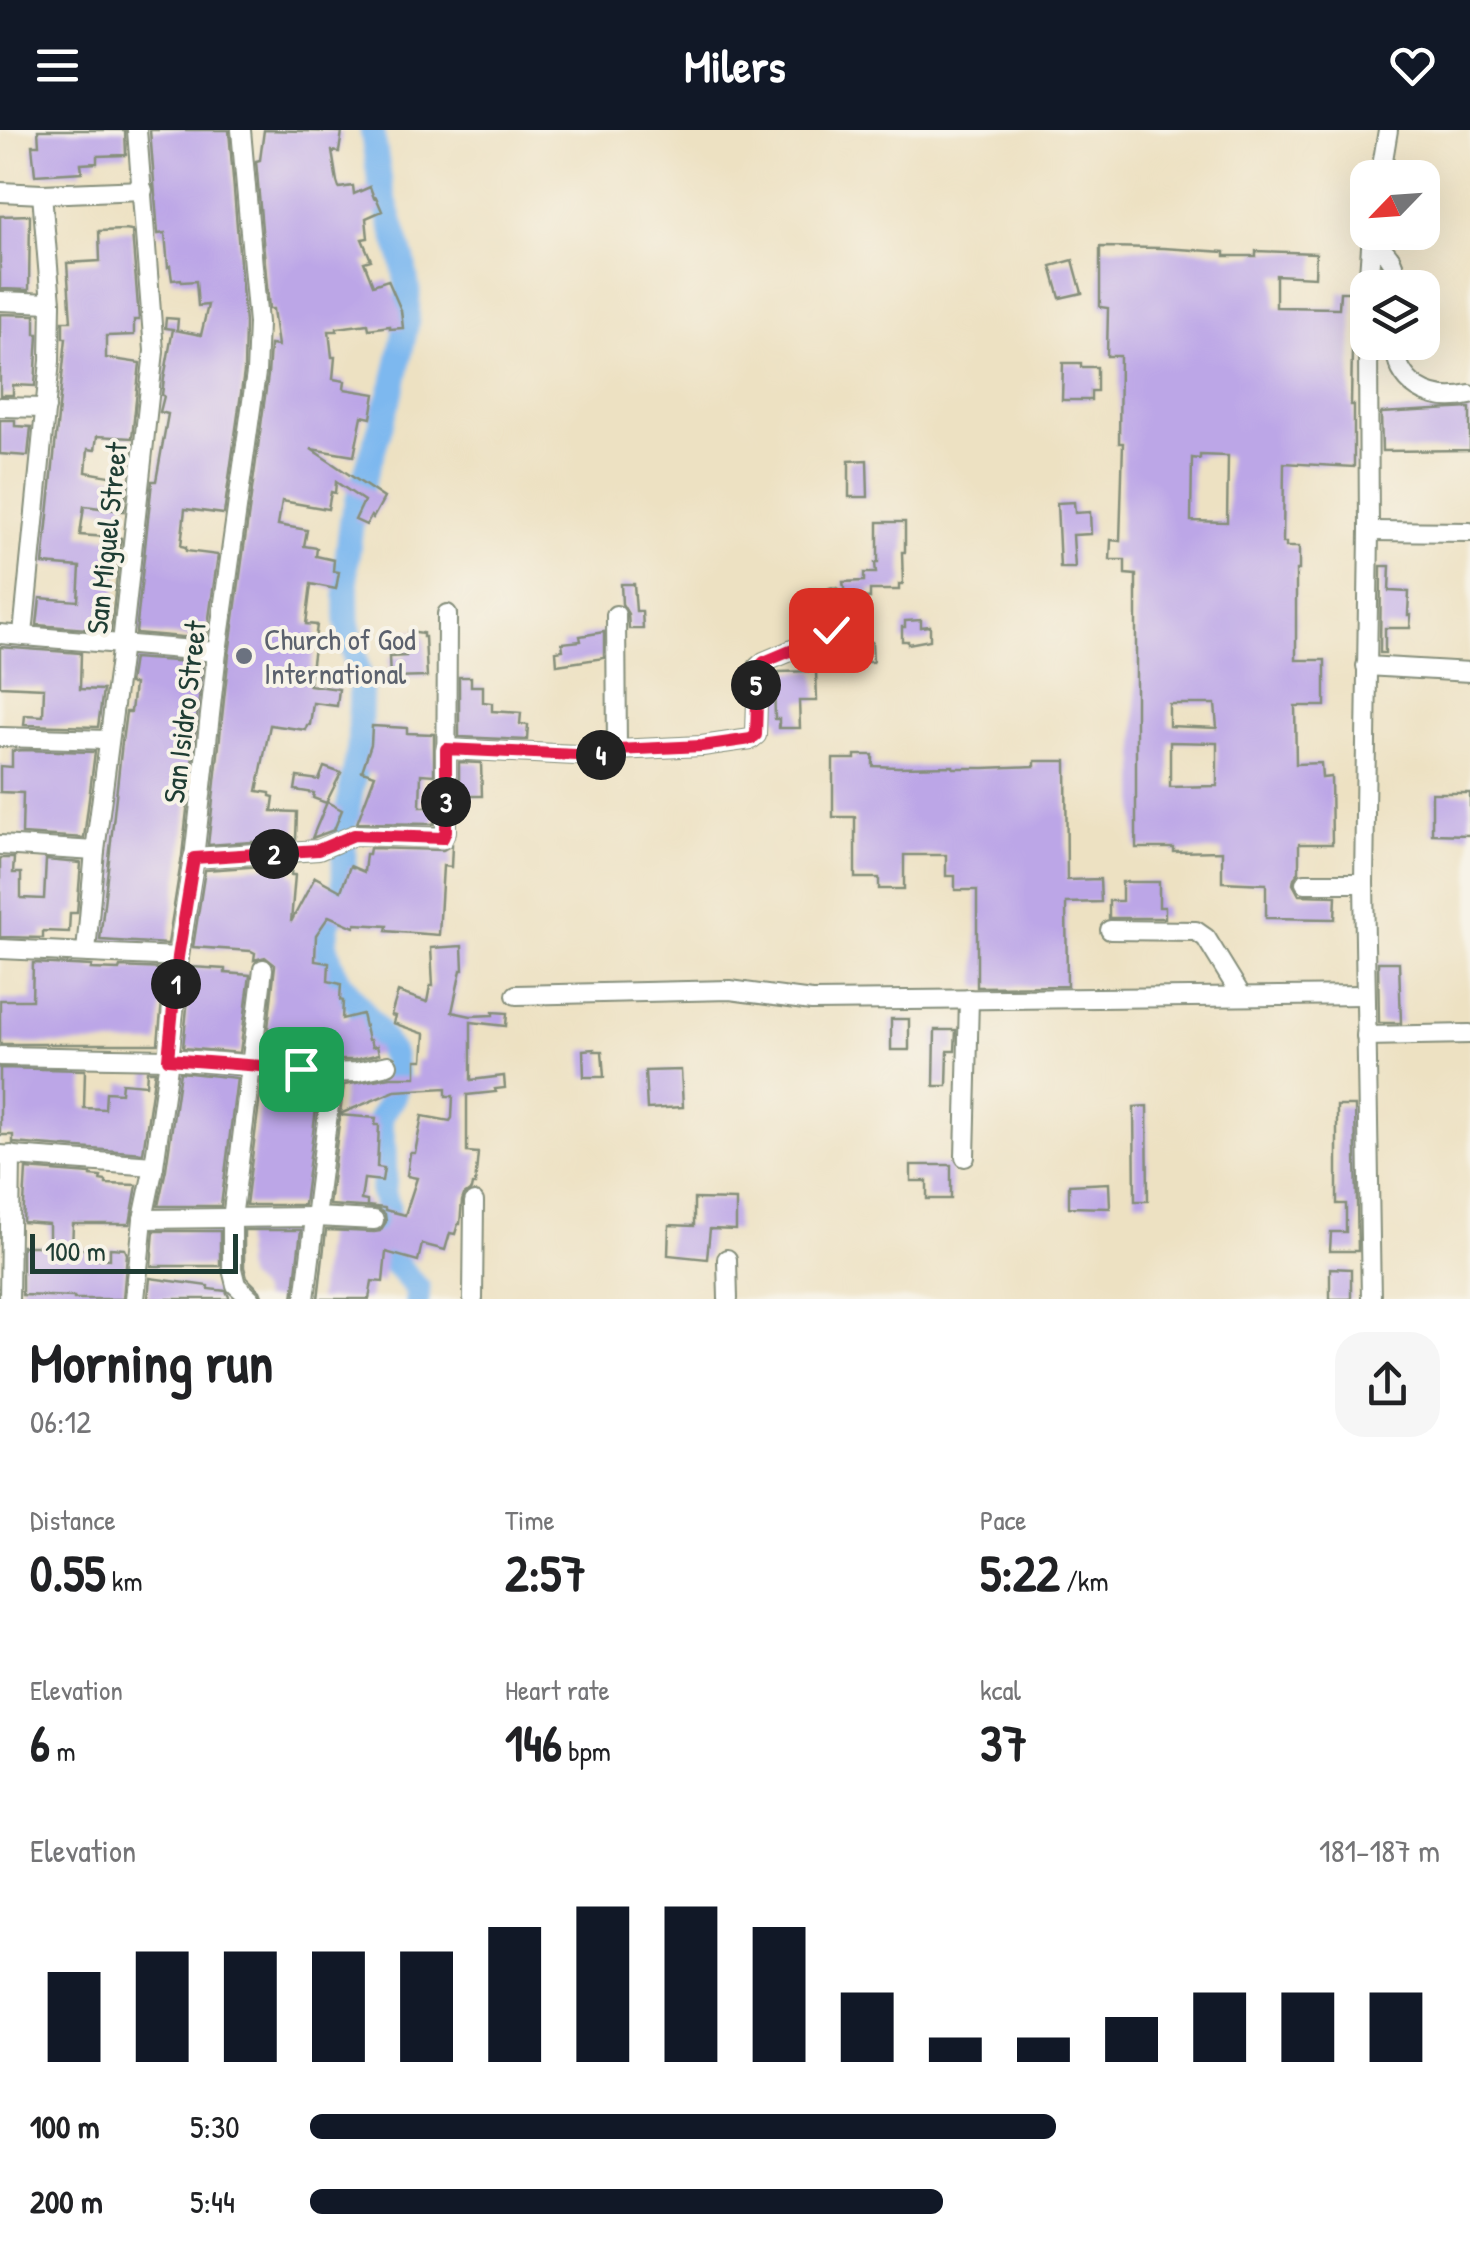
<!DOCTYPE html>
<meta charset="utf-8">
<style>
body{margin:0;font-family:"Patrick Hand",sans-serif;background:#f6f6f6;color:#202124;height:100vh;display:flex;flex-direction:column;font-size:38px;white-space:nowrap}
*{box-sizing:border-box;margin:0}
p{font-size:32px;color:#757577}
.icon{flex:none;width:55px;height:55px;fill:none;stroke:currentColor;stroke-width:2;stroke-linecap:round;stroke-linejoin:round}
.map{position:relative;height:1169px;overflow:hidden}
.panel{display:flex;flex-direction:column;background:#fff;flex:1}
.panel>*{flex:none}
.needle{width:65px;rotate:245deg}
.buttons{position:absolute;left:1350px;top:30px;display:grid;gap:20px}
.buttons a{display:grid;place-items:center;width:90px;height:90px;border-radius:20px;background:#fff;box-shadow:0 10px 40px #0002;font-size:50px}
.scale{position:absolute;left:30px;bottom:25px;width:208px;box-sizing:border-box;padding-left:10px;border:5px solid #1f3d34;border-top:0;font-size:28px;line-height:35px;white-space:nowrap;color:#1f3d34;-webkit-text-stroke:8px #f7f3e8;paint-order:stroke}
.pin{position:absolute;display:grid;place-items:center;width:85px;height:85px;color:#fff;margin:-42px;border-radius:20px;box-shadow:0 5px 15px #0006}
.km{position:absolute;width:50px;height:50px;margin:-25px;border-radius:50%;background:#222;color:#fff;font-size:28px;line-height:50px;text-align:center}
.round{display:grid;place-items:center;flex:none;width:105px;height:105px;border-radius:30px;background:#f6f6f6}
.summary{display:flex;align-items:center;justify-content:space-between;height:170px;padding:0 30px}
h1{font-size:55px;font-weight:700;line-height:75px}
.metrics{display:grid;grid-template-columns:repeat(3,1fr);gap:15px;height:170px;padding:10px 30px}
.metrics div{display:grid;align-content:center}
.metrics b{font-size:50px;font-weight:700}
.metrics small{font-size:28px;font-weight:400}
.metrics p{font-size:28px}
.chart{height:280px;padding:20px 30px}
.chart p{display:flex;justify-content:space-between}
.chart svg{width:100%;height:180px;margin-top:10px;stroke:#111827;stroke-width:6}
ul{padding:0 30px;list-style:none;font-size:32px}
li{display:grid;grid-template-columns:160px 120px 1fr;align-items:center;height:75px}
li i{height:25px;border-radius:12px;background:#111827}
header{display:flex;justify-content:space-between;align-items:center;height:130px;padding:0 30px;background:#111827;color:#fff;font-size:45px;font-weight:700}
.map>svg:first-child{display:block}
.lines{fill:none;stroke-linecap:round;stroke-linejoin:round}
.river{stroke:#7db8ef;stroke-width:25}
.building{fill:#bca6e7;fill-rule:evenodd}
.minor-casing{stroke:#868f7b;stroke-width:22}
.minor{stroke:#fff;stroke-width:18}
.route-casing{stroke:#fff;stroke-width:20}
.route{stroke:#e11d48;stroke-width:12}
.worship-dot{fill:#6b7280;stroke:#f7f3e8;stroke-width:4}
.labels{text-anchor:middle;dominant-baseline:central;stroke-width:8;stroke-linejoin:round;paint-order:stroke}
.street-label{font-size:30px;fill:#1f3d34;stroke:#f7f3e8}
.worship-label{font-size:30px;fill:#5b616d;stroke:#f7f3e8;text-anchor:start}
</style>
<header><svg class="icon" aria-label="menu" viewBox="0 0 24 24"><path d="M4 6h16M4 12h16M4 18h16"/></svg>Milers<svg class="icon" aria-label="heart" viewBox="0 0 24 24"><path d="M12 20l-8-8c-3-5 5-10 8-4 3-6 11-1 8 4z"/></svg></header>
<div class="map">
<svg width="1470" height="1169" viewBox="0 0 1470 1169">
<rect width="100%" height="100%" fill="#f7f3e8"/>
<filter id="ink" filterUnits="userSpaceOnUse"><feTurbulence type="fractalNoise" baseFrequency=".01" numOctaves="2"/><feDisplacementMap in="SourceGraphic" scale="20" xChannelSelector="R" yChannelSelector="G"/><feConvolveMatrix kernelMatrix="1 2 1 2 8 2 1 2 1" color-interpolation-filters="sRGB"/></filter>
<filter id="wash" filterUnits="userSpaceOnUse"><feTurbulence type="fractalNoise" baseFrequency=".0048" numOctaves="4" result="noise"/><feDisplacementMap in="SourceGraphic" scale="40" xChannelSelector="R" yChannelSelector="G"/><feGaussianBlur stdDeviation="2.25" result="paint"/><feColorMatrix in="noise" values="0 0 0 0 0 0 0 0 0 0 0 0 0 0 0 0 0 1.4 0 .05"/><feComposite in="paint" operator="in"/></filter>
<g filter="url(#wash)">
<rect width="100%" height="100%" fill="#ede1c2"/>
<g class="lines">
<!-- river -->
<path class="river" d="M 372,0 L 381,59 L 403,130 L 408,162 L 407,192 L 394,253 L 352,388 L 346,436 L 347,491 L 361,555 L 359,618 L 344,701 L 344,761 L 328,792 L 325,812 L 331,834 L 340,852 L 374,896 L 393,926 L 397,953 L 394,965 L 380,988 L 384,1018 L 385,1050 L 382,1062 L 388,1077 L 385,1105 L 389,1127 L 418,1159 L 417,1169"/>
</g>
<g id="blocks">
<!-- building -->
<g class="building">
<path d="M 38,0 L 125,0 L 126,25 L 97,26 L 97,33 L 81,34 L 82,42 L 35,45 L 32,15 L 39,15 Z"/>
<path d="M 150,0 L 229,0 L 245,193 L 244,242 L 224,384 L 185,379 L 181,416 L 186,417 L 186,421 L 218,425 L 206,509 L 136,503 L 152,351 L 156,351 L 168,284 L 160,282 L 164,266 L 162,265 L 164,248 L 173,199 L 165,198 L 166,188 L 178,189 L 177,200 L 175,200 L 201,205 L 208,175 L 198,176 L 196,151 L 182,152 L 181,149 L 172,150 L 170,136 L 168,137 L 165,103 L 158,104 Z"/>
<path d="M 264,0 L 342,2 L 339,22 L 332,21 L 337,52 L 339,58 L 353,56 L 354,64 L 370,57 L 374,68 L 376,67 L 382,81 L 366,88 L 368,108 L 362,109 L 371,130 L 364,132 L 373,155 L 388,150 L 401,180 L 403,198 L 390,199 L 390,196 L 369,199 L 368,194 L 337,198 L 337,201 L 329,201 L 332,227 L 335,227 L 333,249 L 345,251 L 344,259 L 375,264 L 371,288 L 362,286 L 354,326 L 311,319 L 384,368 L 373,388 L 371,386 L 366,395 L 355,390 L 364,371 L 336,352 L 335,363 L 331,362 L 328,379 L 282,371 L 278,395 L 307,400 L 304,416 L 317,418 L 316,426 L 334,430 L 333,441 L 339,442 L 336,459 L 311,454 L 306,494 L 317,495 L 309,555 L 339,559 L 337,576 L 313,573 L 310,595 L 307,595 L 306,600 L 270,595 L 257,661 L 270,663 L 270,666 L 274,667 L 272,681 L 297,682 L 296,709 L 208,715 L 229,524 L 268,245 L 270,215 L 278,216 L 273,179 L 269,179 L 256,31 L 260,30 Z"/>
<path d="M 30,85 L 29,160 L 0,159 L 0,86 Z"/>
<path d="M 125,100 L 132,101 L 139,190 L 134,190 L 134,205 L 106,206 L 106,228 L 140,233 L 132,308 L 97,306 L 95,320 L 88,319 L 86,342 L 127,349 L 124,381 L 84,376 L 80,405 L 121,408 L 111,501 L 37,495 L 40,468 L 78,471 L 80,437 L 43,434 L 66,208 L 63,208 L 63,191 L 71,191 L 67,133 L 100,131 L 99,101 Z"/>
<path d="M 1100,117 L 1163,118 L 1225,122 L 1225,126 L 1256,126 L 1256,121 L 1316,123 L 1315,147 L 1276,145 L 1276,177 L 1339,178 L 1340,162 L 1353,162 L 1351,275 L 1354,275 L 1354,337 L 1284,333 L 1283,413 L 1286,413 L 1286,417 L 1299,417 L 1299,440 L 1296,440 L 1296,530 L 1325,530 L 1325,576 L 1295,576 L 1296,634 L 1321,633 L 1322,648 L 1331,647 L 1332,714 L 1299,714 L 1299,742 L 1294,748 L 1293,754 L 1299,765 L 1336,766 L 1335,789 L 1266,788 L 1266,754 L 1222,752 L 1222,721 L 1174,722 L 1174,718 L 1136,718 L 1136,445 L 1125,444 L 1125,430 L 1110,430 L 1111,410 L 1120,411 L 1123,313 L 1119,313 L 1120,226 L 1107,226 L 1108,178 L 1100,177 ZM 1200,325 L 1228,326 L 1227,392 L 1191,391 L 1192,328 L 1200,329 ZM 1169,574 L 1215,574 L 1217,598 L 1169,596 ZM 1170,612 L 1217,613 L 1217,656 L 1170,657 Z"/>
<path d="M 1073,130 L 1082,163 L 1060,168 L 1051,136 Z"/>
<path d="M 0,184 L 35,185 L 35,204 L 38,204 L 35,256 L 13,255 L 13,265 L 0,265 Z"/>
<path d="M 1063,233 L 1081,233 L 1081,237 L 1097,237 L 1097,261 L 1091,261 L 1091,270 L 1062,270 Z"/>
<path d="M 1470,278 L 1470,320 L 1382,321 L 1381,283 Z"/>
<path d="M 0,290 L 15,290 L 15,296 L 31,297 L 28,326 L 0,324 Z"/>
<path d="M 867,330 L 868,367 L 849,367 L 849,331 Z"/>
<path d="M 1074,372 L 1075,383 L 1090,382 L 1091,404 L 1073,405 L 1075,438 L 1060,438 L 1057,373 Z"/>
<path d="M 878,392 L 905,392 L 905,422 L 902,422 L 903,454 L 899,454 L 899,460 L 870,460 L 870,468 L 845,465 L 843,452 L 864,451 L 864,443 L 876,443 L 875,433 L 878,433 Z"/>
<path d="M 1381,436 L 1390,436 L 1389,461 L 1409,462 L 1408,485 L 1411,485 L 1410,498 L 1385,498 L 1385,523 L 1380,523 Z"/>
<path d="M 621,454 L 634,454 L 636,481 L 642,481 L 643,499 L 629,499 L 628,484 L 622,474 Z"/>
<path d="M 921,490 L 921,497 L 930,496 L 930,510 L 908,514 L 908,511 L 902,511 L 902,497 L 905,497 L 905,491 Z"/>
<path d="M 409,501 L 423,503 L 423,507 L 425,507 L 427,547 L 390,548 L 389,527 L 406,526 Z"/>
<path d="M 604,502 L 604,528 L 557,535 L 556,521 L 563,520 L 562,513 L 581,511 L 580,506 Z"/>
<path d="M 843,512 L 872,512 L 873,532 L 843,532 Z"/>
<path d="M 0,517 L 81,523 L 80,559 L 103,560 L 98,597 L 24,595 L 25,585 L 43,586 L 44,558 L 0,556 Z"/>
<path d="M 133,528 L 203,533 L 182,726 L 168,814 L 100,810 L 122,612 L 126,582 L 131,582 L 134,554 L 129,554 Z"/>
<path d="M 816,541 L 817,571 L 799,571 L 800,598 L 779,598 L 779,589 L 775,589 L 774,551 L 779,550 L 779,542 Z"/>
<path d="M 459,547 L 471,547 L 471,556 L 483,556 L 483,572 L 492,573 L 492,581 L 521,583 L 520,594 L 528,595 L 527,610 L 459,607 Z"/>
<path d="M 372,596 L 407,598 L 407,603 L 434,604 L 434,645 L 421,644 L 420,677 L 434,677 L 434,694 L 357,693 L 375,645 L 362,641 L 371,614 Z"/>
<path d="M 23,620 L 95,622 L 84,708 L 22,704 L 23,663 L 0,662 L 0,636 L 12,637 L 12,621 Z"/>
<path d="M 855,625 L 873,625 L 873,636 L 898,637 L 953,636 L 953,638 L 983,638 L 1035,636 L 1035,631 L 1066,631 L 1067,750 L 1100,749 L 1101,772 L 1066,773 L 1067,856 L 977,857 L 977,760 L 955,760 L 955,746 L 946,746 L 946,725 L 904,725 L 904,759 L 879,759 L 879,748 L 855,748 L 855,687 L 833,687 L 833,629 L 855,629 Z"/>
<path d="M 459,632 L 481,633 L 482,666 L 459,666 Z"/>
<path d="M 324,637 L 341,643 L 326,673 L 313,668 L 314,663 L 295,660 L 297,647 L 319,650 Z"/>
<path d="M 1432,663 L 1470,663 L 1470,705 L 1432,704 Z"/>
<path d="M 327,672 L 342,680 L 334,700 L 312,708 Z"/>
<path d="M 452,715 L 451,737 L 443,736 L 439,805 L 386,801 L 387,796 L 356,794 L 354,797 L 329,786 L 316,805 L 315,831 L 329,833 L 328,851 L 341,854 L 340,870 L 343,871 L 342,889 L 362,884 L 368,910 L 370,910 L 372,917 L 377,916 L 379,924 L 354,930 L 328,930 L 265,925 L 275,835 L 265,827 L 254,830 L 255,823 L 251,821 L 193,817 L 205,740 L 292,734 L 291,745 L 295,745 L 291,792 L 315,747 L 341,761 L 350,736 L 364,742 L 366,724 L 369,724 L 370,718 L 443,720 Z"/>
<path d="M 0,728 L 14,728 L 13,743 L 21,743 L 21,768 L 44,769 L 46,730 L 81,733 L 77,783 L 70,783 L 69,802 L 43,801 L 43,808 L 0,807 Z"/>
<path d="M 1122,752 L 1159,752 L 1159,777 L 1165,777 L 1165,788 L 1109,788 L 1109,771 L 1122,771 Z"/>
<path d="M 462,816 L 463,840 L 461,840 L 452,882 L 471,886 L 493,885 L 493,882 L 507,883 L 506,896 L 471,892 L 471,950 L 504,946 L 505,958 L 495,959 L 496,962 L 467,965 L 467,1022 L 478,1023 L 475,1055 L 472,1055 L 471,1060 L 464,1065 L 462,1071 L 460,1094 L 458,1094 L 455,1104 L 450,1103 L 445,1120 L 422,1114 L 418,1131 L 386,1122 L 383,1152 L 372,1151 L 369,1169 L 318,1169 L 326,1100 L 374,1102 L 380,1101 L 386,1092 L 385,1084 L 376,1078 L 329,1075 L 340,985 L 376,988 L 375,995 L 379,995 L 377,1037 L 384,1038 L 382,1051 L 364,1049 L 361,1070 L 367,1071 L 367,1076 L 385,1078 L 385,1080 L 405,1085 L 417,1048 L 407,1046 L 410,1023 L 415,1023 L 422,986 L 450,991 L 452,988 L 453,966 L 446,966 L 446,958 L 395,961 L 340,984 L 344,955 L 391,947 L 416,947 L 416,930 L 423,930 L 425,904 L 393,893 L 395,886 L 391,885 L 398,862 L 427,872 L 430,856 L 433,856 L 431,818 Z"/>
<path d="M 1378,832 L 1399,832 L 1401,893 L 1379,893 Z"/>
<path d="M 33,833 L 92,836 L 91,839 L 119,840 L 120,837 L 165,839 L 158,914 L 0,914 L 0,870 L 32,870 Z"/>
<path d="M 191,837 L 225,839 L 225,843 L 250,845 L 240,923 L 183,918 Z"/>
<rect x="891" y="889" width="18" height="31"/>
<path d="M 935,900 L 956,900 L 955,921 L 948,921 L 947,956 L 934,956 Z"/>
<path d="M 594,919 L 594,921 L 602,921 L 604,947 L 584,947 L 583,920 Z"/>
<path d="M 0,938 L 85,940 L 84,978 L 105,979 L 106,962 L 121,963 L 122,953 L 146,955 L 147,941 L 155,941 L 143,1023 L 13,1013 L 13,1005 L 0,1005 Z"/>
<path d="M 681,940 L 683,977 L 647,979 L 645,941 Z"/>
<path d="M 180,942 L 237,948 L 221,1076 L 158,1076 L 166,1039 Z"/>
<path d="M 262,950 L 319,955 L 304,1075 L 246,1075 Z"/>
<path d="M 1147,976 L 1148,1071 L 1135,1071 L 1134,977 Z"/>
<path d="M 1337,976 L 1355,976 L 1358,1121 L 1330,1121 L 1331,1102 L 1346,1102 L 1346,1074 L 1337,1074 Z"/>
<path d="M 911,1035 L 951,1035 L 951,1069 L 927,1069 L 927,1051 L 911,1051 Z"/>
<path d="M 26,1039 L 91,1044 L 91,1046 L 101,1047 L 100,1050 L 106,1051 L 106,1054 L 137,1055 L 130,1094 L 73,1094 L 72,1119 L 88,1119 L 87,1128 L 110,1129 L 110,1118 L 125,1119 L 127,1124 L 123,1169 L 74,1169 L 74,1167 L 22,1165 L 22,1116 L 49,1116 L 49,1094 L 23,1092 Z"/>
<path d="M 1109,1053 L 1110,1078 L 1069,1077 L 1069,1055 Z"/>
<path d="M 694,1069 L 736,1070 L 736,1100 L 710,1099 L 707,1129 L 668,1125 L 669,1095 L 694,1096 Z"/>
<path d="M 244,1100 L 301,1100 L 293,1169 L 263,1169 L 260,1161 L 247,1148 L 244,1137 Z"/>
<path d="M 154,1101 L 220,1101 L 220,1136 L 151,1136 Z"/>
<path d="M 1330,1138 L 1351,1139 L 1351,1169 L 1330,1169 Z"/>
<path d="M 150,1148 L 208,1156 L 208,1159 L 226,1161 L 230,1169 L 148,1169 Z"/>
</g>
</g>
</g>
<g filter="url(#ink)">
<use href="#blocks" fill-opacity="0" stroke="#868f7b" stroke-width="2.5"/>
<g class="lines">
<defs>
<g id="minor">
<path d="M 1380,48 L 1388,0"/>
<path d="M 0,62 L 42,64 L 143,60"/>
<path d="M 1371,108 C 1390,126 1396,129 1396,158"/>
<path d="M 1368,158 L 1372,103"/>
<path d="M 0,171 L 51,173"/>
<path d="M 1368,212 L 1369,401 L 1364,753 L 1371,1169"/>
<path d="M 1395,212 C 1395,255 1431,274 1470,265"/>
<path d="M 0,277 L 46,278"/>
<path d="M 1369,401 L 1470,402"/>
<path d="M 0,504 L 217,522"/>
<path d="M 23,504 L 50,231 L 51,173 L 42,64"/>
<path d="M 1366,536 L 1470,542"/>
<path d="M 0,607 L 109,610"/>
<path d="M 447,619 L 597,626 L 617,620 L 616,485"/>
<path d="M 617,620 L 702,616 L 751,609 L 756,605 L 758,537 L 764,532 L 826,506 L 834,495 L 833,467"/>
<path d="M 0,715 L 95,721"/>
<path d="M 194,728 L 319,720 L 354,705 L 443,707 L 446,701 L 447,484"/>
<path d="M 1305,753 L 1364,753"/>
<path d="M 1110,800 L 1196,801 L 1206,808 L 1241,865"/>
<path d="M 0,819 L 179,827"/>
<path d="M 86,822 L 95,721 L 122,513 L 154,221 L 137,0"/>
<path d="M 516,865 L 730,860 L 812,871 L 1365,865"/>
<path d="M 1366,906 L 1470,904"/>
<path d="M 0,926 L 169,929 L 328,943 L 356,942 L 388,935"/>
<path d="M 0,1025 L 154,1036"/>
<path d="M 965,1027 L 969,869"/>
<path d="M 143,1089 L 316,1087 L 374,1090"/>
<path d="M 727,1129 L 728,1169"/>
<path d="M 9,1169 L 11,1025"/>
<path d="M 135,1169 L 143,1089 L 154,1036 L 169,929 L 179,827 L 194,728 L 217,522 L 256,243 L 258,193 L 241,0"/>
<path d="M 251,1169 L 236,1155 L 232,1139 L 232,1089 L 263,839"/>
<path d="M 305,1169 L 333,943"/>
<path d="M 473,1169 L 474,1072"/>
</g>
</defs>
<!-- minor casing -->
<use href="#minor" class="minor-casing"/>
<!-- minor -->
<use href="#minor" class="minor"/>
</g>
</g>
<g class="lines" filter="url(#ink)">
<defs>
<path id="route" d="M 301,939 L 168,929 L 178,827 L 194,728 L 318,720 L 354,705 L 443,708 L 446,701 L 446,619 L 597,626 L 617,620 L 702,616 L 751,609 L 756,605 L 758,538 L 764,532 L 826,506 L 831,500"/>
</defs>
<!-- route casing -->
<use href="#route" class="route-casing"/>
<!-- route -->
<use href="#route" class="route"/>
</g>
<!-- markers -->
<circle class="worship-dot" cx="244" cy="526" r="10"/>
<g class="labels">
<!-- street labels -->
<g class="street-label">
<text transform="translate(106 408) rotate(-84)">San Miguel Street</text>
<text transform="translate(184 582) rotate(-83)">San Isidro Street</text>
</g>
<!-- worship labels -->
<g class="worship-label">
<text x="264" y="509">Church of God<tspan x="264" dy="34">International</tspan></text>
</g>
</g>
</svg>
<div class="buttons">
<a><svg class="needle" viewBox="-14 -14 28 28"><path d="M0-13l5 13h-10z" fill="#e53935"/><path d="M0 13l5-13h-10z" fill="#757577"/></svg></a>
<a><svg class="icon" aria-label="layers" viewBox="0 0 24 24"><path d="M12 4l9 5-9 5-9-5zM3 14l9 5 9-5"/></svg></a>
</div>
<div class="scale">100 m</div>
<div class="pin" style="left:301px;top:939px;background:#1e9e55"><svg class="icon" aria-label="arrive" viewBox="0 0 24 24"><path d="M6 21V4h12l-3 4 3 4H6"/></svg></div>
<div class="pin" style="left:831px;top:500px;background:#d93025"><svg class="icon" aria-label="check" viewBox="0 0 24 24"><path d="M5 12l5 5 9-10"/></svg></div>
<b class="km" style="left:176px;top:854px">1</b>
<b class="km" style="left:274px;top:724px">2</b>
<b class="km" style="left:446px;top:672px">3</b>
<b class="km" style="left:601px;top:625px">4</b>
<b class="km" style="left:756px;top:555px">5</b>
</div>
<section class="panel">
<div class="summary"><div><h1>Morning run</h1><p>06:12</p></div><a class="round"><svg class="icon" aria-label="share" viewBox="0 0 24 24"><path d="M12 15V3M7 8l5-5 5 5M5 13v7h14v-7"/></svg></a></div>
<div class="metrics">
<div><p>Distance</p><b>0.55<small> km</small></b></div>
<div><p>Time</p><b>2:57</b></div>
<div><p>Pace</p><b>5:22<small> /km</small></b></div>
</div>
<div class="metrics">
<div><p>Elevation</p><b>6<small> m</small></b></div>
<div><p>Heart rate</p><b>146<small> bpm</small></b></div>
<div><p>kcal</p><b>37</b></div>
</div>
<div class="chart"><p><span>Elevation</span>181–187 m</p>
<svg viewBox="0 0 160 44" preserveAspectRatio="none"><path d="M5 44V22M15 44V17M25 44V17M35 44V17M45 44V17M55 44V11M65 44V6M75 44V6M85 44V11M95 44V27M105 44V38M115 44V38M125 44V33M135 44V27M145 44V27M155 44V27"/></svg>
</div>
<ul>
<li><b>100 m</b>5:30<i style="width:66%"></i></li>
<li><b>200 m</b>5:44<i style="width:56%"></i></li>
</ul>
</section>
